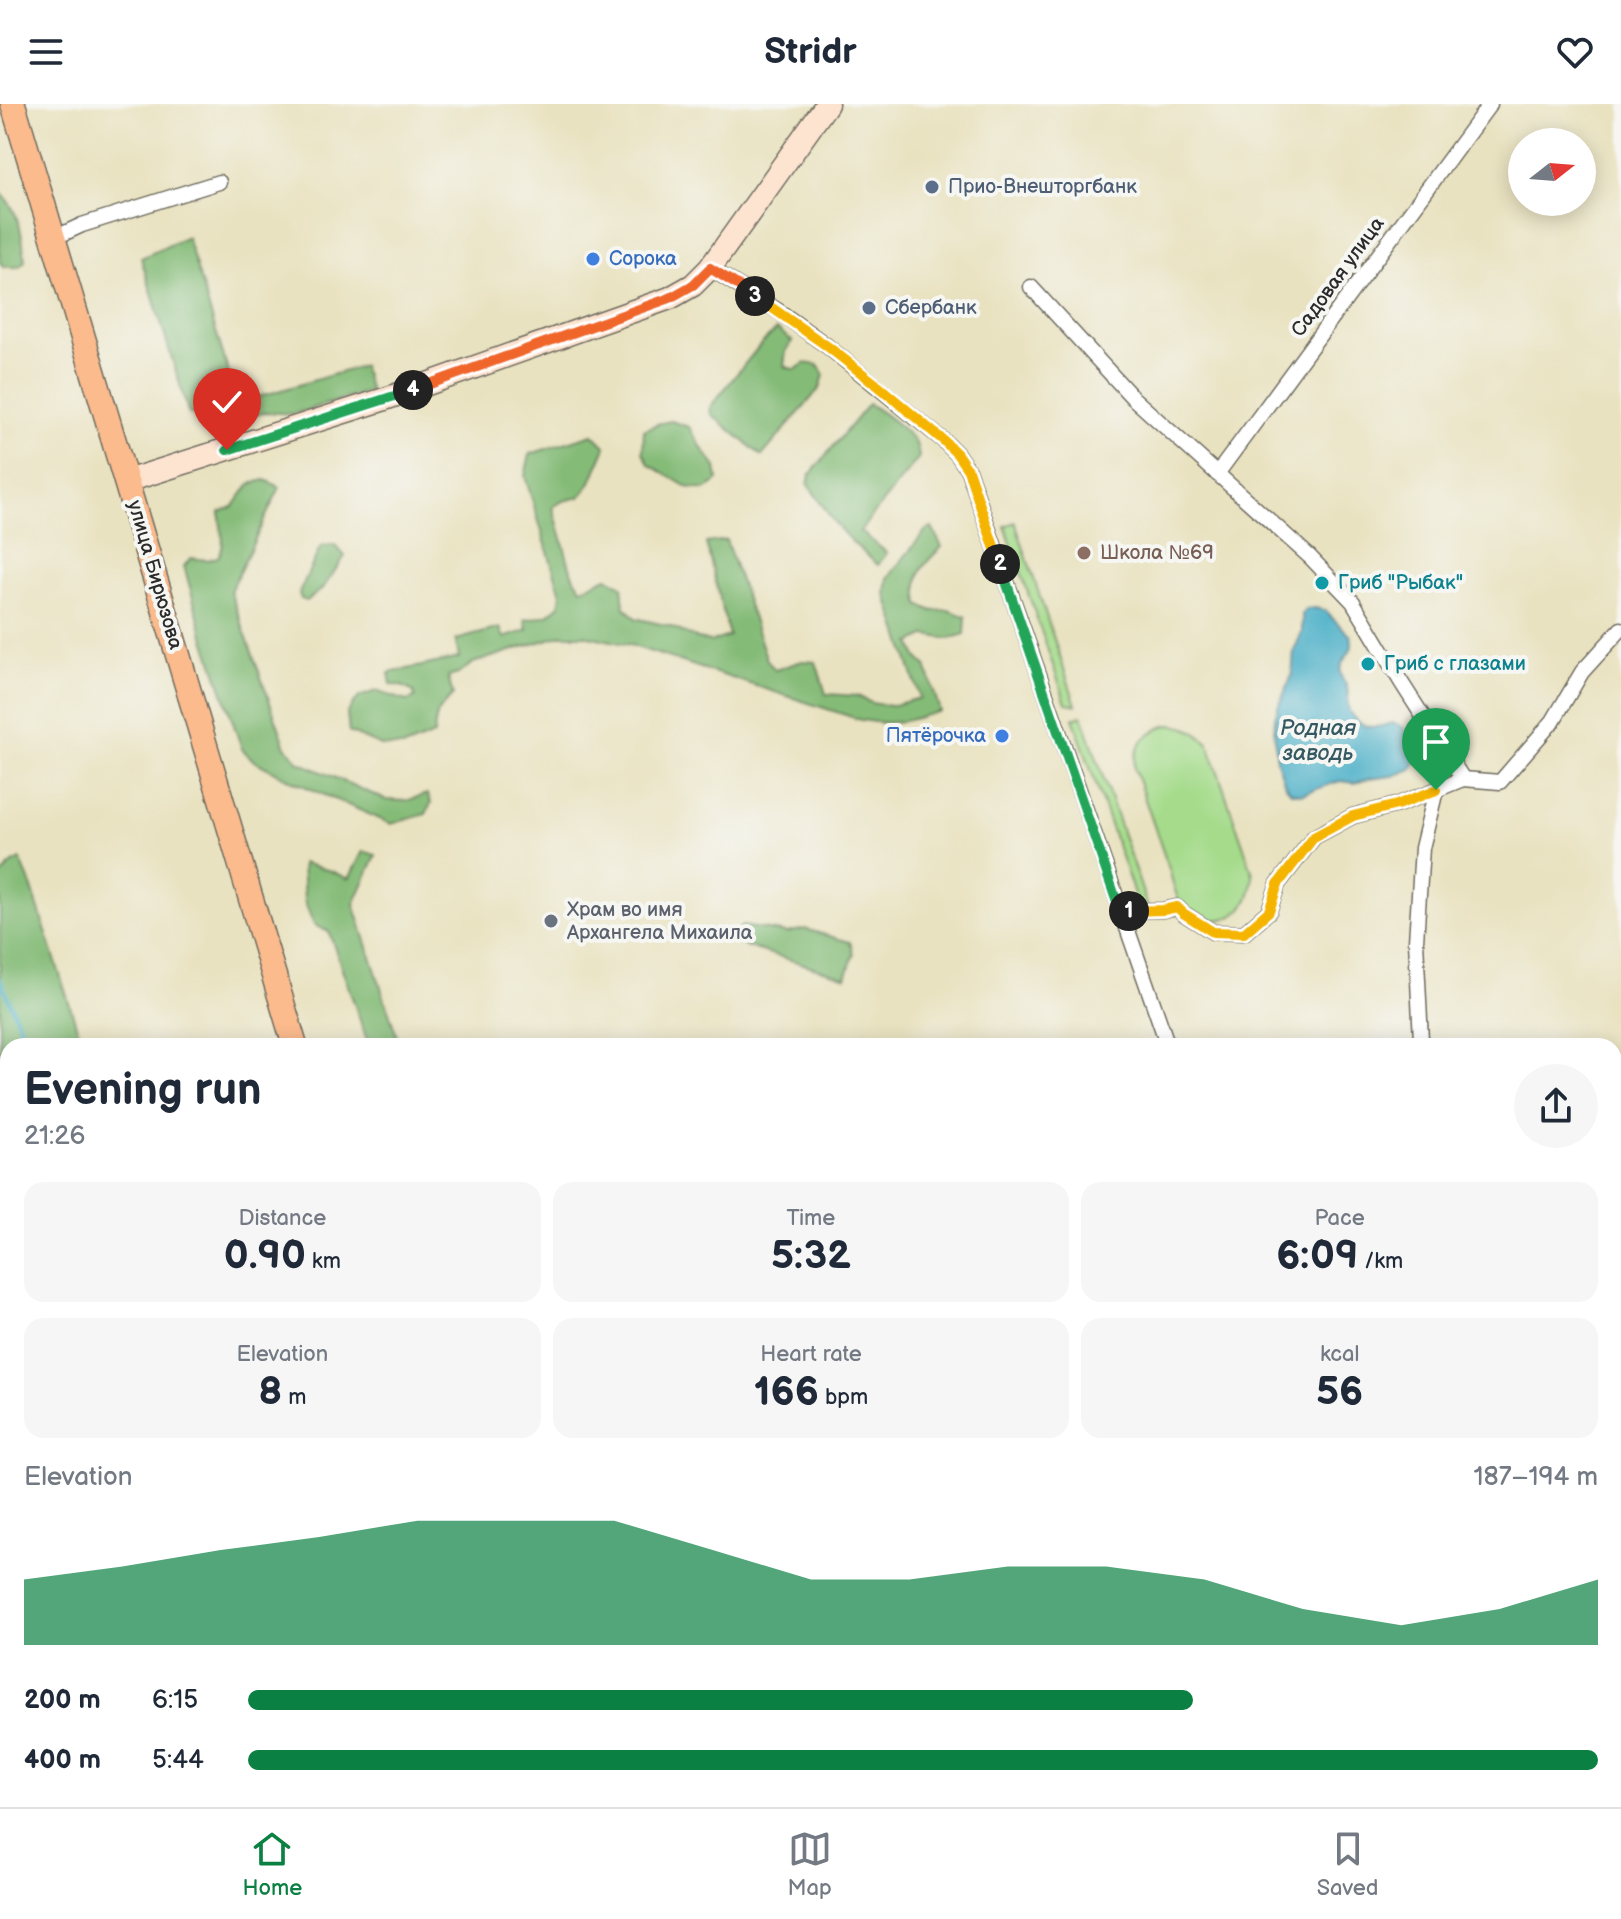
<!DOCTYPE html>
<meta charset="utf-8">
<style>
body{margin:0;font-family:"Balsamiq Sans",sans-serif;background:#f6f6f7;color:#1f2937;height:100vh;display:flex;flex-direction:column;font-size:30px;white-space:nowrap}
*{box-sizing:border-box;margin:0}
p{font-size:26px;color:#747a83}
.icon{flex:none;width:44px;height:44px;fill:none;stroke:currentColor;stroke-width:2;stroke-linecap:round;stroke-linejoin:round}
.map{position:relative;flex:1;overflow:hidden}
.details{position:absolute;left:0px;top:934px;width:1622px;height:770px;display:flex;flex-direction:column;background:#fff;border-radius:24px 24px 0 0;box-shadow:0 4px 20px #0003}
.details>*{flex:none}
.needle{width:52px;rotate:73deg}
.controls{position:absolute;left:1508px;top:24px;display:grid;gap:16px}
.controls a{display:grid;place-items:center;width:88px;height:88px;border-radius:50%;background:#fff;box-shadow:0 4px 20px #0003;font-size:40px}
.pin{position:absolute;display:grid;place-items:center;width:68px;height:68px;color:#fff;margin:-82px -34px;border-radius:50% 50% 50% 0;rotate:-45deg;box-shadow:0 0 8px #0007}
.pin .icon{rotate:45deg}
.km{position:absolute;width:40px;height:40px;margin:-20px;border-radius:50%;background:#222;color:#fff;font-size:22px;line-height:40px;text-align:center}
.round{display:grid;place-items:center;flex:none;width:84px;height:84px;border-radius:42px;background:#f6f6f7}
.summary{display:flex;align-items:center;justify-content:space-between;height:136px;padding:0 24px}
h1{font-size:44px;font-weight:700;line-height:60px}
.metrics{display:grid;grid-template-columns:repeat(3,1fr);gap:12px;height:136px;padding:8px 24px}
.metrics div{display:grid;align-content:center;border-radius:20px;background:#f6f6f7;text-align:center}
.metrics b{font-size:40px;font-weight:700}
.metrics small{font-size:22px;font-weight:400}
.metrics p{font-size:22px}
.chart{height:224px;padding:16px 24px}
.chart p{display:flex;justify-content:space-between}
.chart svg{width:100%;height:144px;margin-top:8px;fill:#0b8043;opacity:.7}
ul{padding:0 24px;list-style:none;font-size:26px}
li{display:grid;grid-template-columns:128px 96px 1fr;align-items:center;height:60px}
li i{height:20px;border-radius:10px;background:#0b8043}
header{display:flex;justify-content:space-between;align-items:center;height:104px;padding:0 24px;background:#fff;font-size:36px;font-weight:700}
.tab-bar{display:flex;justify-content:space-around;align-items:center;height:112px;border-top:2px solid #e0e1e3;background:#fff;font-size:22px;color:#747a83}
.tab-bar a{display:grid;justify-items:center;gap:4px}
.tab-bar .current{color:#0b8043}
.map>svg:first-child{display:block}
.green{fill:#a5db8b;stroke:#68835b;stroke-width:2}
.forest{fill:#84bb77;stroke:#587351;stroke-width:2}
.water{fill:#48afc7;stroke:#3a6d79;stroke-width:2}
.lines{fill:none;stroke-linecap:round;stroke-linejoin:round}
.stream{stroke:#48afc7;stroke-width:4}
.minor-casing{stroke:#6e6b5f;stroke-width:17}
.secondary-casing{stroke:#6e6b5f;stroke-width:25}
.primary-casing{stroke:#6e6b5f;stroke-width:27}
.minor{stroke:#fff;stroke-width:14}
.secondary{stroke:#fde4d1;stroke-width:22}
.primary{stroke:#fbbb8d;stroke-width:24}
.split-1-casing{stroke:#fff;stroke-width:16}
.split-2-casing{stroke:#fff;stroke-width:16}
.split-3-casing{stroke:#fff;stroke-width:16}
.split-4-casing{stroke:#fff;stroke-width:16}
.split-5-casing{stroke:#fff;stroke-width:16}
.split-1{stroke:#f5b400;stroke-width:10}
.split-2{stroke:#22a559;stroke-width:10}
.split-3{stroke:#f5b400;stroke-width:10}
.split-4{stroke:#f0652b;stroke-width:10}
.split-5{stroke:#22a559;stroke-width:10}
.service-dot{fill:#5c6f8a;stroke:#f6f6f2;stroke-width:3}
.shop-dot{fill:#3f7fe0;stroke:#f6f6f2;stroke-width:3}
.education-dot{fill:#8d6e63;stroke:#f6f6f2;stroke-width:3}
.culture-dot{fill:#0f9aa8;stroke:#f6f6f2;stroke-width:3}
.worship-dot{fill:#6b7280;stroke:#f6f6f2;stroke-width:3}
.labels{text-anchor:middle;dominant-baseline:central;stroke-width:8;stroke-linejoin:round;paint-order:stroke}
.service-label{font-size:20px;fill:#4e5e75;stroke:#f6f6f2;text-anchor:start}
.shop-label{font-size:20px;fill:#366cbe;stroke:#f6f6f2;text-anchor:start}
.street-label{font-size:20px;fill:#2b2b2b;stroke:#f6f6f2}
.education-label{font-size:20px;fill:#785e54;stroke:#f6f6f2;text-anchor:start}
.culture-label{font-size:20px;fill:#0d838f;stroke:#f6f6f2;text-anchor:start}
.worship-label{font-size:20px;fill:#5b616d;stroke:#f6f6f2;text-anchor:start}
.water-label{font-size:22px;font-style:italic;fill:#355962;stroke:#f6f6f2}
</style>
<header><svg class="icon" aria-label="menu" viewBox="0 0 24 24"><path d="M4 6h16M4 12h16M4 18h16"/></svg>Stridr<svg class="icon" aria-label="heart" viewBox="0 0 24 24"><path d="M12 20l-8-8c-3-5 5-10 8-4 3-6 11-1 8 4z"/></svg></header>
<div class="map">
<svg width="1621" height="1703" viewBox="0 0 1621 1703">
<rect width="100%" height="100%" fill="#f6f6f2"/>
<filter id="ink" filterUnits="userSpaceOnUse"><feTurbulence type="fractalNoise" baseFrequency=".0125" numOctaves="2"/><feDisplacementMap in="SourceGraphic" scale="16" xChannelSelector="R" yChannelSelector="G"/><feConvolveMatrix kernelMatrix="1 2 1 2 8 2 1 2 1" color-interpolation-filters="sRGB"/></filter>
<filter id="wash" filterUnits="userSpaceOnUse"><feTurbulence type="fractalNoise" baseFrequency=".006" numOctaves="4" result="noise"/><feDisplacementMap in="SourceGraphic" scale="32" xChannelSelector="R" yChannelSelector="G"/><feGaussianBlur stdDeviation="1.8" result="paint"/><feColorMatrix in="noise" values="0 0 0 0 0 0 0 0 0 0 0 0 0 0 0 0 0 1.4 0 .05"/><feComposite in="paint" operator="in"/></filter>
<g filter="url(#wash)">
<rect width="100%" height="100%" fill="#e9e2c0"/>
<!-- green -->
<g class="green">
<path d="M 1015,418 L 1076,601 L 1066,599 L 1005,422 Z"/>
<path d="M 1082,611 L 1149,807 L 1141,810 L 1073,614 Z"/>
<path d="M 1168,621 C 1185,621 1196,627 1208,639 L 1253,770 C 1253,786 1248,804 1232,812 C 1214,820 1194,815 1181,800 C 1175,791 1172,775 1169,765 C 1157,731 1146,698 1134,664 C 1135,640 1145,629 1168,621 Z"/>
<path d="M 1621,1598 L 1621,1703 L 1209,1703 L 1230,1696 L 1614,1696 L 1614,1599 Z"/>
</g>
<!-- forest -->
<g class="forest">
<path d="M 0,88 C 19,106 23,132 25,157 L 18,163 L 3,163 L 0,158 Z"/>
<path d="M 187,133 L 238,299 L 362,262 L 370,287 L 293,310 L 266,308 L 242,315 L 189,310 L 141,154 Z"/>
<path d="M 777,225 L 792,237 L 786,247 L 784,262 L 795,266 L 805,259 L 818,261 L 824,271 L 820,284 L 762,352 L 711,310 L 710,303 L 761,240 Z"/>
<path d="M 868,300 C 881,307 909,327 916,340 C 918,344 918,349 919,353 L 860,427 L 887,449 L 878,461 C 861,446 844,432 831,414 C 824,403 817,392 808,381 L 810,371 Z"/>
<path d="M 671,317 L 689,323 L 705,349 L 716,363 L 718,376 L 705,386 L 687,383 L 649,360 L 643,348 L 644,326 L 657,320 Z"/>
<path d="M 593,330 L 606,343 L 590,380 L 580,393 L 563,397 L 553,403 L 572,470 L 582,485 L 607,473 L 622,482 L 624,502 L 635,514 L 669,522 L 698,535 L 711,538 L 729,532 L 706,439 L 726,436 L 767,556 L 775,566 L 802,557 L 816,558 L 826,590 L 858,592 L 871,599 L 890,602 L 920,594 L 886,489 L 888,474 L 926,426 L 932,424 L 942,443 C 919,464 915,470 919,501 L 933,507 L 949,506 L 966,513 L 965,530 L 948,535 L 927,531 L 911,539 L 917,553 L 926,562 L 940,607 C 907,617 895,622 861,616 L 630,541 L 584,531 L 562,531 L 517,545 L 473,559 L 458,570 L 448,573 L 453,591 C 438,606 435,610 434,631 L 404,643 L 381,642 L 349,628 L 347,609 L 359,593 L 376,587 L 407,597 L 415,594 L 414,588 L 404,583 L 391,580 L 389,569 L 459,554 L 456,536 L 500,524 L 504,534 L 528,526 L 525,516 L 548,511 L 559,502 L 561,490 L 525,372 L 530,350 Z"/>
<path d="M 265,376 L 280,383 L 230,487 L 286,643 L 299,658 L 386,696 L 406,697 L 427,690 L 431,699 L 426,710 L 391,720 L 293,677 L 254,657 L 242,645 L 202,526 L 184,462 L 191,454 L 207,456 L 218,453 C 228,438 219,425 220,408 L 233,403 L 250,380 Z"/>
<path d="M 335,441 L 345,452 L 323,484 L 307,497 L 301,495 L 299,489 L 321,442 Z"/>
<path d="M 363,747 L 376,751 L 354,800 L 400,942 L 376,942 L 367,936 L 329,828 L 314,821 L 304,796 L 302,759 L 331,767 L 349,775 Z"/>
<path d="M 20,755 L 30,778 L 83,942 L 8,942 L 8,949 L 0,947 L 0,774 L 11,760 Z"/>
<path d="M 742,822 L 787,829 L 805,825 L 850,838 L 854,850 L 846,873 L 732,838 L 737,826 Z"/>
<path d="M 307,1696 L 407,1696 L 406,1703 L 310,1703 Z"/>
</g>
<!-- water -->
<g class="water">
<path d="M 1316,504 L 1325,507 L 1351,532 C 1356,551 1342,551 1340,566 C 1339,574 1345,576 1347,583 C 1350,594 1344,603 1353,613 C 1360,621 1369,625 1381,622 C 1384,622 1390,619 1393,619 C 1407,621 1417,641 1416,653 C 1416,656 1413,663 1412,665 L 1393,672 L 1369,675 L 1355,679 L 1340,677 L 1302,690 L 1291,688 L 1285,681 L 1277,657 L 1274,625 L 1275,614 L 1278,603 L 1292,571 L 1294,547 L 1302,528 L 1302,510 L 1306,505 Z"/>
<path d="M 908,1696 L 1126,1696 L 1124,1699 L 1118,1703 L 907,1703 L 905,1700 Z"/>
</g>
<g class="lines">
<!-- stream -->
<g class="stream">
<path d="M 0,875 L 28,942"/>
<path d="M 367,1696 L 370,1703"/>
</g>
</g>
</g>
<g filter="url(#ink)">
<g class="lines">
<defs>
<g id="minor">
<path d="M 54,134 L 82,121 L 219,78"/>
<path d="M 710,164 L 780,208 L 827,242 L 944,337 L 957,350 L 968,366 L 1168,942"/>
<path d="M 1031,183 L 1133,294 L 1310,453 L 1353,498 L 1401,578 L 1463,675 L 1500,678 L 1553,617 L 1582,568 L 1621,525"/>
<path d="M 1217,370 L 1490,0"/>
<path d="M 1120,807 L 1163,806 L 1177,803 L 1183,809 L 1213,828 L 1244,829 L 1269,807 L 1278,780 L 1314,733 L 1353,712 L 1397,701 L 1436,686"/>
<path d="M 1424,942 L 1421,936 L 1416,837 L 1422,744 L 1436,686 L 1463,675"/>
<path d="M 1614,1173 L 1621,1181"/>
</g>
<path id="secondary" d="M 127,377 L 385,295 L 670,194 L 693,181 L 710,164 L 827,0"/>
<g id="primary">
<path d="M 13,0 L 295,942"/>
<path d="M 517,1696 L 517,1703"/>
</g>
</defs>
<!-- minor casing -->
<use href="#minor" class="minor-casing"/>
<!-- secondary casing -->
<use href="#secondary" class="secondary-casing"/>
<!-- primary casing -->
<use href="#primary" class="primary-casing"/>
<!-- minor -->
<use href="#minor" class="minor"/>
<!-- secondary -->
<use href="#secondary" class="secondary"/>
<!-- primary -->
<use href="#primary" class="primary"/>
</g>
</g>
<g class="lines" filter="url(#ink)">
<defs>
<path id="split-1" d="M 1129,807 L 1163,806 L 1177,803 L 1183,809 L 1213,828 L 1244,829 L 1269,807 L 1278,780 L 1314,733 L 1353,712 L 1397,701 L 1436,686"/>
<path id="split-2" d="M 1000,460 L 1120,807 L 1129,807"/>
<path id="split-3" d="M 755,192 L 827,242 L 877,281 L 944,337 L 957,350 L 968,366 L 1000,460"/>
<path id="split-4" d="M 413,286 L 670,194 L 693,181 L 710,164 L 755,192"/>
<path id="split-5" d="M 227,346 L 413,286"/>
</defs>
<!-- split-1 casing -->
<use href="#split-1" class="split-1-casing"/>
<!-- split-2 casing -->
<use href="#split-2" class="split-2-casing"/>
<!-- split-3 casing -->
<use href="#split-3" class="split-3-casing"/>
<!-- split-4 casing -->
<use href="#split-4" class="split-4-casing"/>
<!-- split-5 casing -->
<use href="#split-5" class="split-5-casing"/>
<!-- split-1 -->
<use href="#split-1" class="split-1"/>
<!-- split-2 -->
<use href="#split-2" class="split-2"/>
<!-- split-3 -->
<use href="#split-3" class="split-3"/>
<!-- split-4 -->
<use href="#split-4" class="split-4"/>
<!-- split-5 -->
<use href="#split-5" class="split-5"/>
</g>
<!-- markers -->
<g class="service-dot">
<circle cx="932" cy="83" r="8"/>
<circle cx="869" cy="204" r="8"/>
</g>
<g class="shop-dot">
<circle cx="593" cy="155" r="8"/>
<circle cx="1002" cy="632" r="8"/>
</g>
<circle class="education-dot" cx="1084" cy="449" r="8"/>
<g class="culture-dot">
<circle cx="1322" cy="479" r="8"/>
<circle cx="1368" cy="560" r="8"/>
</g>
<circle class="worship-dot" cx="551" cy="817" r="8"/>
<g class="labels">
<!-- service labels -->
<g class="service-label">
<text x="948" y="83">Прио-Внешторгбанк</text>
<text x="885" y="204">Сбербанк</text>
</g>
<!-- shop labels -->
<g class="shop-label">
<text x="609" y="155">Сорока</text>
<text x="986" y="632" text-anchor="end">Пятёрочка</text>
</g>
<!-- street labels -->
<g class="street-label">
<text transform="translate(1338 173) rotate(-54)">Садовая улица</text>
<text transform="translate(155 471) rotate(74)">улица Бирюзова</text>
</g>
<!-- education labels -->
<g class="education-label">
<text x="1100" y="449">Школа №69</text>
</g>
<!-- culture labels -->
<g class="culture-label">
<text x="1338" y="479">Гриб "Рыбак"</text>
<text x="1384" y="560">Гриб с глазами</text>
</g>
<!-- worship labels -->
<g class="worship-label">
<text x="567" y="806">Храм во имя<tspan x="567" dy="23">Архангела Михаила</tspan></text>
</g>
<!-- water labels -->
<g class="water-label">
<text x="1318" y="624">Родная<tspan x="1318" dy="25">заводь</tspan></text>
</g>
</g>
</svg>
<div class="controls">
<a><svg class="needle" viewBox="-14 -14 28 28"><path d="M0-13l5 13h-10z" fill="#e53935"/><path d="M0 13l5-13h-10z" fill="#747a83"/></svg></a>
</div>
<div class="pin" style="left:1436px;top:686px;background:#1e9e55"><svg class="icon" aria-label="arrive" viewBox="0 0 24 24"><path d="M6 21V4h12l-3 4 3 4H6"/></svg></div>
<div class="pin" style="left:227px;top:346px;background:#d93025"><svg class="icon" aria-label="check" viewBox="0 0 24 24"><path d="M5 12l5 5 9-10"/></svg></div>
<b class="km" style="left:1129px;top:807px">1</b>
<b class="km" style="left:1000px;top:460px">2</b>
<b class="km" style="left:755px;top:192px">3</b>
<b class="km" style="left:413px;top:286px">4</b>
<section class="details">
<div class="summary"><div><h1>Evening run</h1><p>21:26</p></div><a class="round"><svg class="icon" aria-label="share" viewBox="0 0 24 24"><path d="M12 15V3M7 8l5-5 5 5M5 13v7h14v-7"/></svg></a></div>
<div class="metrics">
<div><p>Distance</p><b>0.90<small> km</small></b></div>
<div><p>Time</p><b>5:32</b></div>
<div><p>Pace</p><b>6:09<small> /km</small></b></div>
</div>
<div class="metrics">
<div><p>Elevation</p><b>8<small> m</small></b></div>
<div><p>Heart rate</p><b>166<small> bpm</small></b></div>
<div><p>kcal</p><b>56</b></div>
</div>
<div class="chart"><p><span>Elevation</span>187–194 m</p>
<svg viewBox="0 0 160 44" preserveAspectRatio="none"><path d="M0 44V24L10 20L20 15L30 11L40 6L50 6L60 6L70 15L80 24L90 24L100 20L110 20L120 24L130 33L140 38L150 33L160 24V44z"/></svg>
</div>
<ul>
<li><b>200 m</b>6:15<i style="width:70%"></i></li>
<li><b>400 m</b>5:44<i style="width:100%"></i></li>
</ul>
</section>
</div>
<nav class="tab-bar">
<a class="current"><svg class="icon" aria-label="home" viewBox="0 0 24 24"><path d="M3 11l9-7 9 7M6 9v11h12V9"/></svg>Home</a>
<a><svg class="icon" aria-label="map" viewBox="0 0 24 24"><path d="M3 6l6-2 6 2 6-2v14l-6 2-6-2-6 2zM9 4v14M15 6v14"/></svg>Map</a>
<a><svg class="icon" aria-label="saved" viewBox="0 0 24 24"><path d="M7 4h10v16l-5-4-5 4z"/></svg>Saved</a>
</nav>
